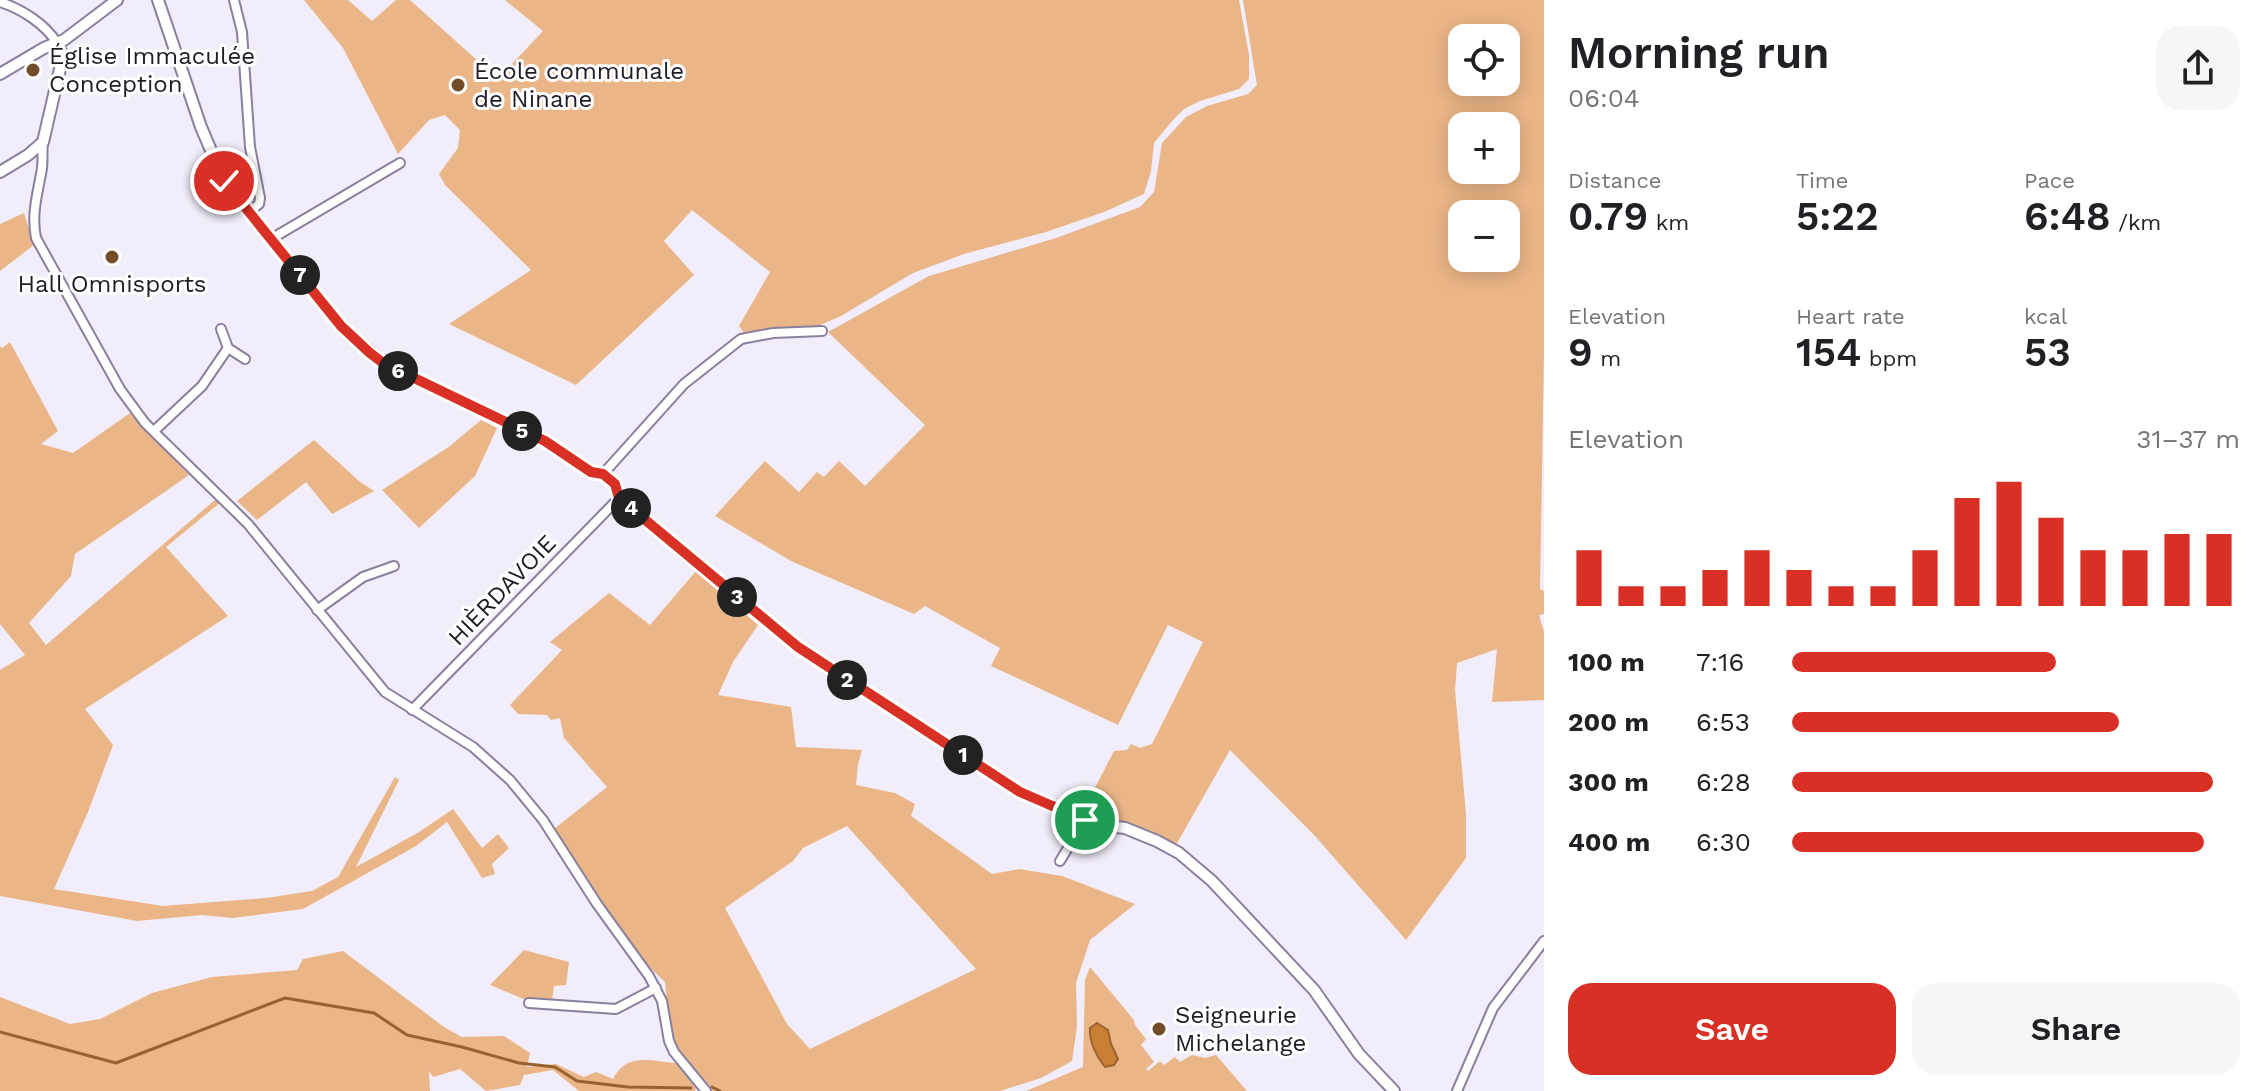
<!DOCTYPE html>
<meta charset="utf-8">
<style>
body{margin:0;font-family:"Work Sans",sans-serif;background:#f6f6f6;color:#202124;height:100vh;display:flex;flex-direction:column;font-size:30px;white-space:nowrap}
*{box-sizing:border-box;margin:0}
p{font-size:26px;color:#757577}
.icon{flex:none;width:44px;height:44px;fill:none;stroke:currentColor;stroke-width:2;stroke-linecap:round;stroke-linejoin:round}
.map{position:relative;flex:1;overflow:hidden}
.sheet{display:flex;flex-direction:column;background:#fff;width:720px}
.sheet>*{flex:none}
.controls{position:absolute;left:1448px;top:24px;display:grid;gap:16px}
.controls a{display:grid;place-items:center;width:72px;height:72px;border-radius:16px;background:#fff;box-shadow:0 4px 20px #0003;font-size:40px}
.pin{position:absolute;display:grid;place-items:center;width:68px;height:68px;color:#fff;margin:-34px;border:4px solid #fff;border-radius:50%;box-shadow:0 2px 8px #0007}
.km{position:absolute;width:40px;height:40px;margin:-20px;border-radius:50%;background:#222;color:#fff;font-size:22px;line-height:40px;text-align:center}
.round{display:grid;place-items:center;flex:none;width:84px;height:84px;border-radius:24px;background:#f6f6f6}
.headline{display:flex;align-items:center;justify-content:space-between;height:136px;padding:0 24px}
h1{font-size:44px;font-weight:600;line-height:60px}
.metrics{display:grid;grid-template-columns:repeat(3,1fr);gap:12px;height:136px;padding:8px 24px}
.metrics div{display:grid;align-content:center}
.metrics b{font-size:40px;font-weight:600}
.metrics small{font-size:22px;font-weight:400}
.metrics p{font-size:22px}
.chart{height:224px;padding:16px 24px}
.chart p{display:flex;justify-content:space-between}
.chart svg{width:100%;height:144px;margin-top:8px;stroke:#d93025;stroke-width:6}
.button{display:flex;gap:16px;margin-top:auto;padding:16px 24px}
.button a{flex:1;height:92px;border-radius:24px;background:#d93025;color:#fff;font-size:32px;font-weight:600;line-height:92px;text-align:center}
.button a+a{background:#f6f6f6;color:#202124}
ul{padding:0 24px;list-style:none;font-size:26px}
li{display:grid;grid-template-columns:128px 96px 1fr;align-items:center;height:60px}
li i{height:20px;border-radius:10px;background:#d93025}
main{display:flex;flex:1;min-height:0}
.map>svg:first-child{display:block}
.green{fill:#ebb687;fill-rule:evenodd}
.water{fill:#ca8034;stroke:#976230;stroke-width:2}
.lines{fill:none;stroke-linecap:round;stroke-linejoin:round}
.stream{stroke:#976230;stroke-width:3}
.minor-casing{stroke:#8a7f9d;stroke-width:12}
.tertiary-casing{stroke:#8a7f9d;stroke-width:14}
.minor{stroke:#fff;stroke-width:8}
.tertiary{stroke:#fff;stroke-width:10}
.route-casing{stroke:#fff;stroke-width:16}
.route{stroke:#d93025;stroke-width:10}
.poi-dot{fill:#734d29;stroke:#fff;stroke-width:3}
.labels{text-anchor:middle;dominant-baseline:central;stroke-width:6;stroke-linejoin:round;paint-order:stroke}
.poi-label{font-size:24px;fill:#201c27;stroke:#fff;text-anchor:start}
.street-label{font-size:24px;fill:#201c27;stroke:#fff}
</style>
<main>
<div class="map">
<svg width="1544" height="1091" viewBox="0 0 1544 1091">
<rect width="100%" height="100%" fill="#f2edfa"/>
<!-- green -->
<g class="green">
<path d="M 304,0 L 348,0 L 372,21 L 396,0 L 410,0 L 498,79 L 543,31 L 505,0 L 1239,0 L 1249,55 L 1249,79 L 1239,89 L 1200,101 L 1184,109 L 1173,120 L 1154,143 L 1151,171 L 1144,194 L 1104,212 L 1046,232 L 964,254 L 913,273 L 841,316 L 813,328 L 745,334 L 739,326 L 770,272 L 692,210 L 664,241 L 694,275 L 576,385 L 449,324 L 531,270 L 445,185 L 439,174 L 458,148 L 460,130 L 445,115 L 429,120 L 398,154 L 343,48 Z"/>
<path d="M 1243,0 L 1544,0 L 1544,355 L 1540,589 L 1544,591 L 1544,614 L 1539,615 L 1544,632 L 1544,700 L 1492,702 L 1497,649 L 1457,663 L 1455,690 L 1466,814 L 1466,858 L 1406,940 L 1315,836 L 1230,750 L 1176,845 L 1137,826 L 1084,809 L 1114,751 L 1127,750 L 1131,744 L 1140,748 L 1152,744 L 1203,642 L 1168,625 L 1118,725 L 991,666 L 1000,648 L 925,606 L 914,614 L 791,561 L 715,516 L 765,461 L 799,492 L 817,472 L 824,477 L 839,461 L 865,486 L 925,425 L 828,332 L 929,276 L 1056,238 L 1140,207 L 1154,192 L 1162,143 L 1186,117 L 1207,106 L 1248,94 L 1257,85 ZM 1462,38 L 1506,38 L 1506,82 L 1462,82 ZM 1462,126 L 1506,126 L 1506,170 L 1462,170 ZM 1462,214 L 1506,214 L 1506,258 L 1462,258 Z"/>
<path d="M 24,213 L 34,245 L 0,271 L 0,224 Z"/>
<path d="M 10,342 L 58,431 L 41,444 L 73,453 L 130,413 L 189,475 L 75,554 L 71,576 L 29,623 L 46,645 L 216,499 L 221,502 L 166,547 L 228,616 L 85,709 L 113,745 L 88,812 L 54,889 L 163,906 L 266,898 L 312,891 L 338,877 L 395,777 L 399,780 L 356,867 L 419,832 L 453,809 L 482,848 L 498,834 L 509,848 L 492,864 L 495,874 L 482,878 L 447,822 L 416,846 L 303,909 L 233,918 L 202,915 L 137,921 L 0,896 L 0,670 L 25,655 L 0,624 L 0,346 L 2,348 Z"/>
<path d="M 481,420 L 497,428 L 475,476 L 419,528 L 382,490 L 450,446 Z"/>
<path d="M 314,440 L 359,481 L 374,491 L 332,514 L 306,482 L 257,520 L 237,501 Z"/>
<path d="M 696,571 L 758,625 L 733,662 L 718,695 L 791,707 L 796,747 L 862,750 L 858,764 L 856,785 L 895,793 L 915,804 L 911,816 L 992,874 L 1019,869 L 1062,876 L 1135,904 L 1090,940 L 1076,983 L 1077,1027 L 1072,1061 L 1041,1078 L 1000,1091 L 712,1091 L 709,1085 L 678,1053 L 671,1038 L 665,982 C 620,940 587,881 554,829 L 607,787 L 564,738 L 560,718 L 551,720 L 547,715 L 518,714 L 510,705 L 562,650 L 550,642 L 609,593 L 650,625 ZM 847,826 L 976,969 L 810,1049 L 787,1024 L 725,908 L 793,861 L 803,848 Z"/>
<path d="M 524,950 L 569,962 L 566,985 L 554,986 L 552,1001 L 526,1000 L 490,985 Z"/>
<path d="M 343,951 L 444,1027 L 462,1037 L 504,1036 L 530,1053 L 527,1067 L 556,1064 L 584,1077 L 596,1072 L 613,1079 C 627,1052 650,1061 676,1063 L 696,1088 L 695,1091 L 579,1091 L 553,1070 L 524,1075 L 520,1085 L 486,1091 L 460,1069 L 433,1077 L 429,1071 L 430,1091 L 0,1091 L 0,997 L 70,1024 L 100,1019 L 152,993 L 212,977 L 297,970 L 303,959 Z"/>
<path d="M 1090,967 L 1134,1020 L 1135,1025 L 1146,1039 L 1141,1045 L 1154,1062 L 1146,1069 L 1148,1071 L 1160,1061 L 1164,1065 L 1175,1057 L 1180,1062 L 1192,1055 L 1205,1058 L 1216,1055 L 1247,1091 L 1026,1091 L 1083,1067 L 1085,980 Z"/>
</g>
<!-- water -->
<path class="water" d="M 1097,1023 L 1108,1030 L 1111,1044 L 1118,1059 L 1114,1065 L 1105,1067 C 1097,1057 1089,1042 1090,1028 Z"/>
<g class="lines">
<!-- stream -->
<g class="stream">
<path d="M 0,1032 L 116,1063 L 285,998 L 374,1013 L 407,1035 L 462,1047 L 519,1063 L 555,1067 L 577,1081 L 628,1087 L 691,1088"/>
<path d="M 712,1087 L 720,1091"/>
</g>
<defs>
<g id="minor">
<path d="M 234,0 L 242,32 L 250,147 L 260,198 L 259,204 L 249,212"/>
<path d="M 0,2 C 22,9 45,24 57,43"/>
<path d="M 43,142 C 42,151 43,160 42,168 C 38,193 31,213 36,238 L 120,389 L 145,423 L 248,524 L 385,692 L 473,747 L 510,780 L 543,820 L 597,904 L 649,976 L 662,1001 L 669,1041 L 674,1052 L 706,1091"/>
<path d="M 271,239 L 400,163"/>
<path d="M 221,329 L 228,348 L 245,359"/>
<path d="M 154,431 L 202,386 L 228,348"/>
<path d="M 603,474 L 684,384 L 741,339 L 773,333 L 822,331"/>
<path d="M 317,610 L 363,577 L 394,566"/>
<path d="M 412,710 L 619,498"/>
<path d="M 1060,861 L 1085,820"/>
<path d="M 529,1003 L 616,1009 L 656,988"/>
<path d="M 1457,1091 L 1493,1008 L 1544,941"/>
</g>
<g id="tertiary">
<path d="M 158,0 L 201,127 L 224,181 L 341,326 L 383,363 L 545,441 L 591,472 L 603,474 L 615,484 L 619,498 L 798,647 L 1020,792 L 1097,825 L 1125,828 L 1157,841 L 1179,853 L 1212,881 L 1314,990 L 1359,1054 L 1394,1091"/>
<path d="M 0,74 L 44,48 L 64,40 L 117,0"/>
<path d="M 0,172 L 28,155 L 43,142 L 63,56 L 57,43"/>
</g>
</defs>
<!-- minor casing -->
<use href="#minor" class="minor-casing"/>
<!-- tertiary casing -->
<use href="#tertiary" class="tertiary-casing"/>
<!-- minor -->
<use href="#minor" class="minor"/>
<!-- tertiary -->
<use href="#tertiary" class="tertiary"/>
</g>
<g class="lines">
<defs>
<path id="route" d="M 224,181 L 341,326 L 370,353 L 383,363 L 545,441 L 591,472 L 603,474 L 615,484 L 619,498 L 798,647 L 1020,792 L 1085,820"/>
</defs>
<!-- route casing -->
<use href="#route" class="route-casing"/>
<!-- route -->
<use href="#route" class="route"/>
</g>
<!-- markers -->
<g class="poi-dot">
<circle cx="33" cy="70" r="8"/>
<circle cx="458" cy="85" r="8"/>
<circle cx="112" cy="257" r="8"/>
<circle cx="1159" cy="1029" r="8"/>
</g>
<g class="labels">
<!-- poi labels -->
<g class="poi-label">
<text x="49" y="56">Église Immaculée<tspan x="49" dy="28">Conception</tspan></text>
<text x="474" y="71">École communale<tspan x="474" dy="28">de Ninane</tspan></text>
<text x="112" y="284" text-anchor="middle">Hall Omnisports</text>
<text x="1175" y="1015">Seigneurie<tspan x="1175" dy="28">Michelange</tspan></text>
</g>
<!-- street labels -->
<g class="street-label">
<text transform="translate(502 590) rotate(-46)">HIÈRDAVOIE</text>
</g>
</g>
</svg>
<div class="controls">
<a><svg class="icon" aria-label="locate" viewBox="0 0 24 24"><circle cx="12" cy="12" r="6"/><path d="M12 2v4M12 18v4M2 12h4M18 12h4"/></svg></a>
<a>+</a>
<a>−</a>
</div>
<div class="pin" style="left:1085px;top:820px;background:#1e9e55"><svg class="icon" aria-label="arrive" viewBox="0 0 24 24"><path d="M6 21V4h12l-3 4 3 4H6"/></svg></div>
<div class="pin" style="left:224px;top:181px;background:#d93025"><svg class="icon" aria-label="check" viewBox="0 0 24 24"><path d="M5 12l5 5 9-10"/></svg></div>
<b class="km" style="left:963px;top:755px">1</b>
<b class="km" style="left:847px;top:680px">2</b>
<b class="km" style="left:737px;top:597px">3</b>
<b class="km" style="left:631px;top:508px">4</b>
<b class="km" style="left:522px;top:431px">5</b>
<b class="km" style="left:398px;top:371px">6</b>
<b class="km" style="left:300px;top:275px">7</b>
</div>
<section class="sheet">
<div class="headline"><div><h1>Morning run</h1><p>06:04</p></div><a class="round"><svg class="icon" aria-label="share" viewBox="0 0 24 24"><path d="M12 15V3M7 8l5-5 5 5M5 13v7h14v-7"/></svg></a></div>
<div class="metrics">
<div><p>Distance</p><b>0.79<small> km</small></b></div>
<div><p>Time</p><b>5:22</b></div>
<div><p>Pace</p><b>6:48<small> /km</small></b></div>
</div>
<div class="metrics">
<div><p>Elevation</p><b>9<small> m</small></b></div>
<div><p>Heart rate</p><b>154<small> bpm</small></b></div>
<div><p>kcal</p><b>53</b></div>
</div>
<div class="chart"><p><span>Elevation</span>31–37 m</p>
<svg viewBox="0 0 160 44" preserveAspectRatio="none"><path d="M5 44V27M15 44V38M25 44V38M35 44V33M45 44V27M55 44V33M65 44V38M75 44V38M85 44V27M95 44V11M105 44V6M115 44V17M125 44V27M135 44V27M145 44V22M155 44V22"/></svg>
</div>
<ul>
<li><b>100 m</b>7:16<i style="width:59%"></i></li>
<li><b>200 m</b>6:53<i style="width:73%"></i></li>
<li><b>300 m</b>6:28<i style="width:94%"></i></li>
<li><b>400 m</b>6:30<i style="width:92%"></i></li>
</ul>
<div class="button"><a>Save</a><a>Share</a></div>
</section>
</main>
